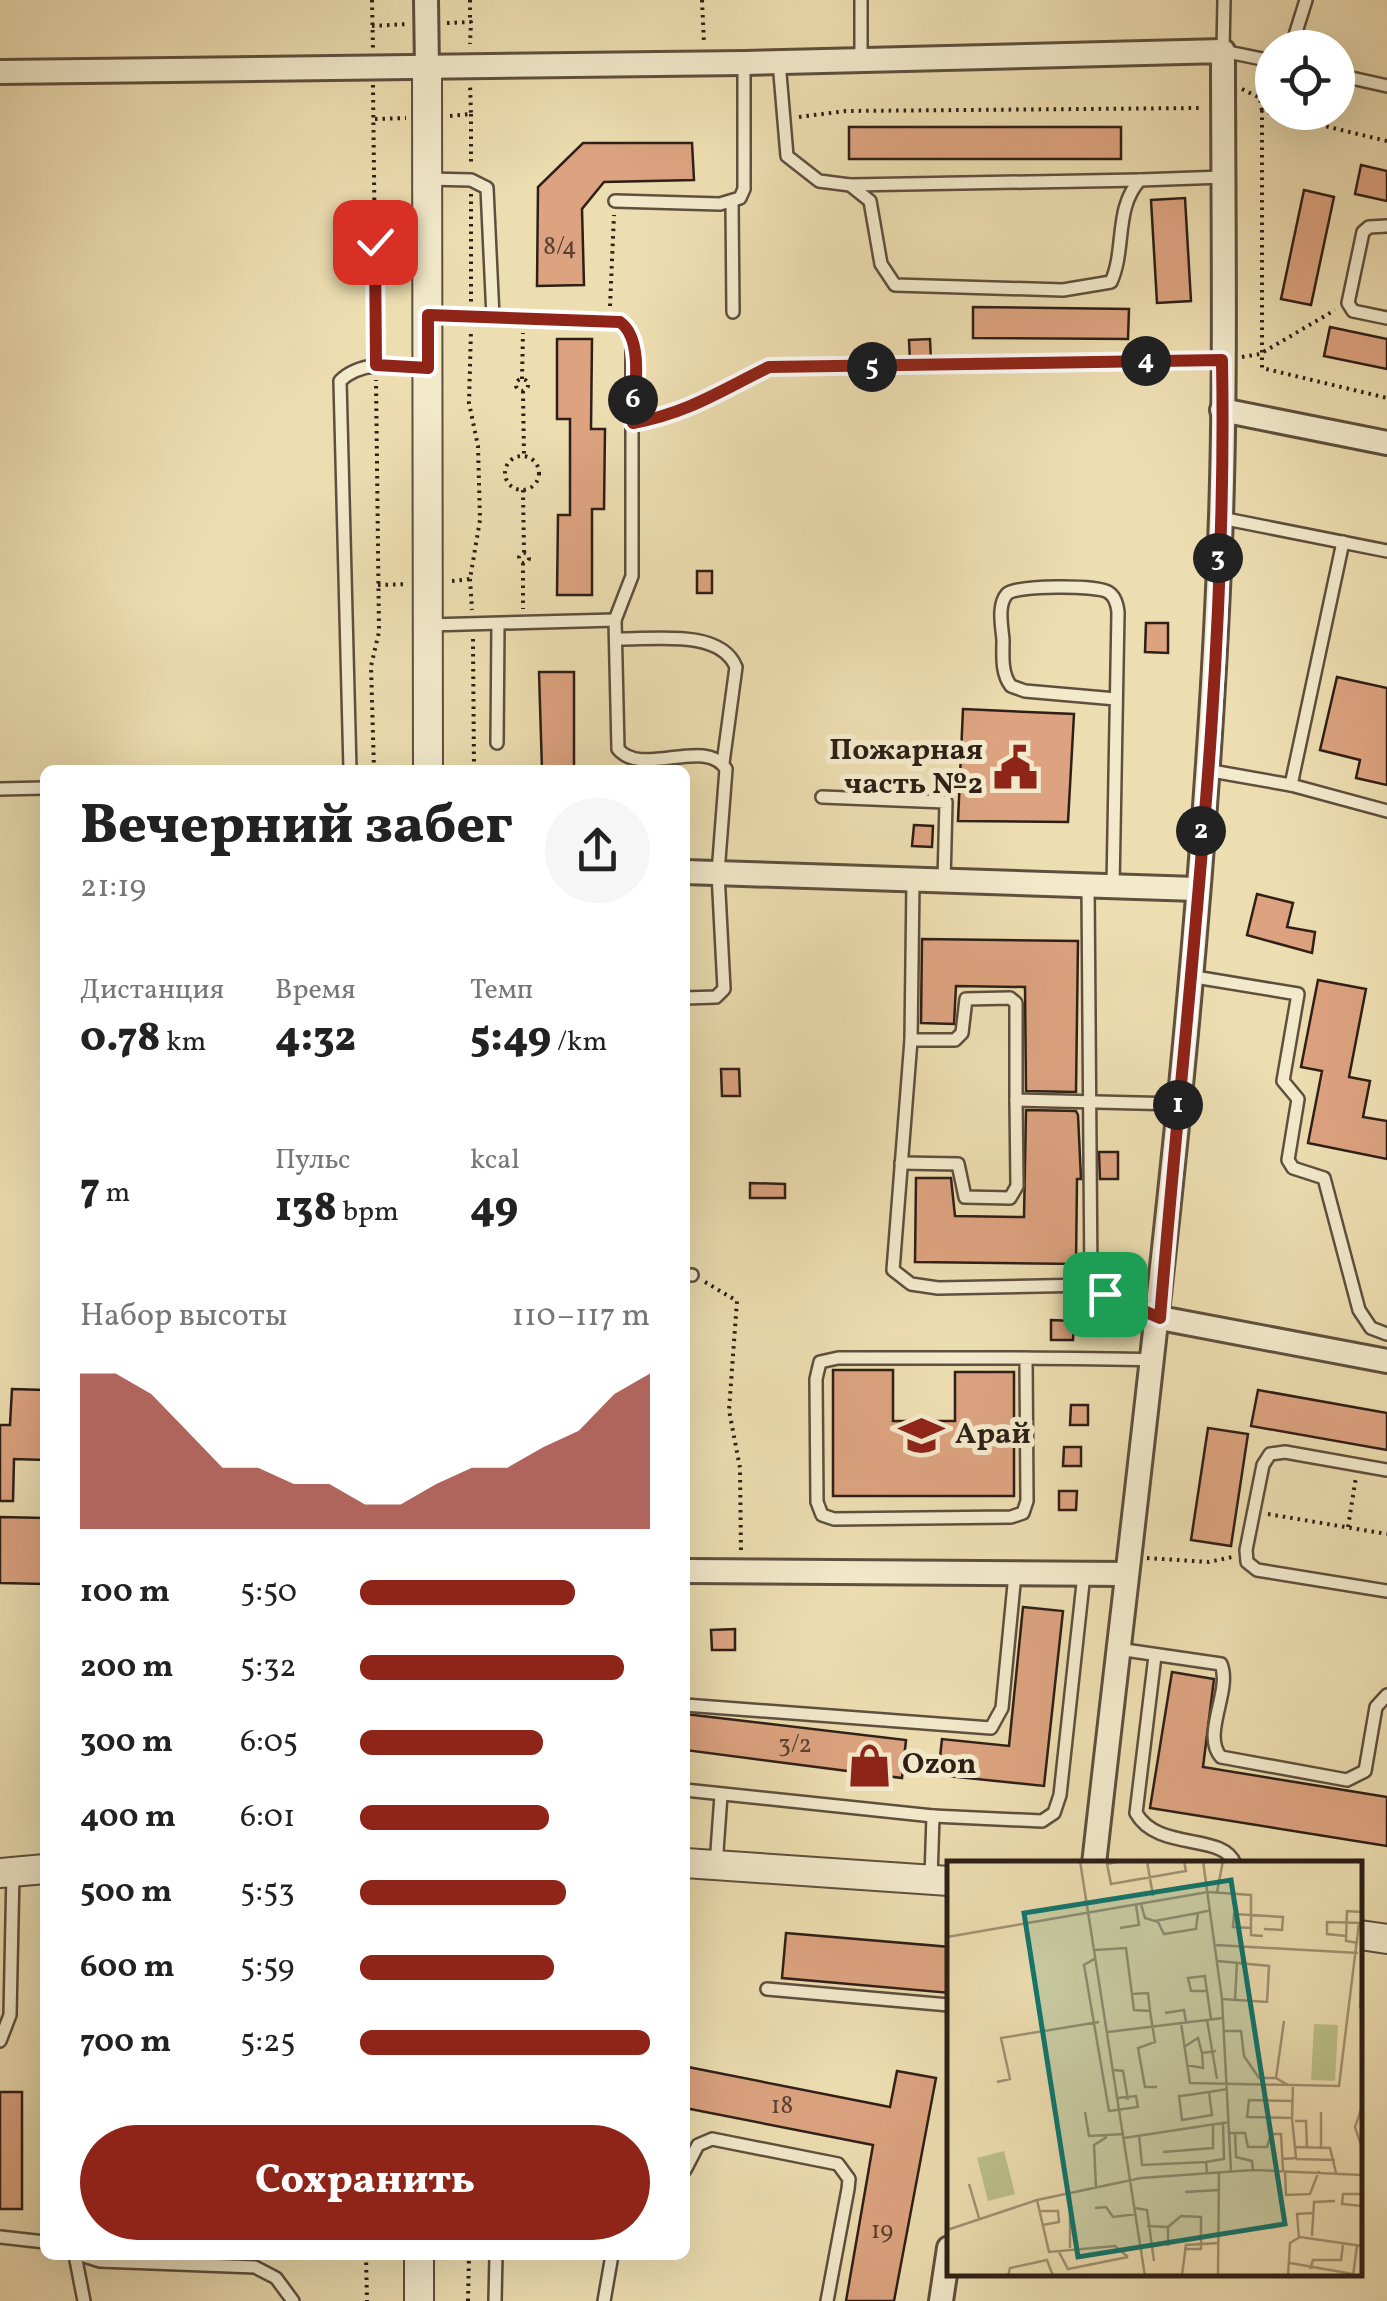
<!DOCTYPE html>
<html lang="ru">
<meta charset="utf-8">
<style>
body{margin:0;font-family:Vollkorn,serif;background:#f6f6f6;color:#222;height:100vh;display:flex;flex-direction:column;font-size:38px;white-space:nowrap}
*{box-sizing:border-box;margin:0}
p{font-size:32px;color:#767676}
.icon{flex:none;width:55px;height:55px;fill:none;stroke:currentColor;stroke-width:2;stroke-linecap:round;stroke-linejoin:round}
.map{position:relative;flex:1;overflow:hidden}
.sheet{position:absolute;left:40px;top:765px;width:650px;height:1495px;display:flex;flex-direction:column;background:#fff;border-radius:15px;box-shadow:0 10px 40px #0002}
.sheet>*{flex:none}
.buttons{position:absolute;left:1255px;top:30px;display:grid;gap:20px}
.buttons a{display:grid;place-items:center;width:100px;height:100px;border-radius:50%;background:#fff;box-shadow:0 10px 40px #0002;font-size:50px}
.pin{position:absolute;display:grid;place-items:center;width:85px;height:85px;color:#fff;margin:-42px;border-radius:20px;box-shadow:0 5px 15px #0006}
.km{position:absolute;width:50px;height:50px;margin:-25px;border-radius:50%;background:#222;color:#fff;font-size:28px;line-height:50px;text-align:center}
.round{display:grid;place-items:center;flex:none;width:105px;height:105px;border-radius:52px;background:#f6f6f6}
.head{display:flex;align-items:center;justify-content:space-between;height:170px;padding:0 40px}
h1{font-size:55px;font-weight:800;line-height:75px}
.figures{display:grid;grid-template-columns:repeat(3,1fr);gap:15px;height:170px;padding:10px 40px}
.figures div{display:grid;align-content:center}
.figures b{font-size:42px;font-weight:800}
.figures small{font-size:28px;font-weight:400}
.figures p{font-size:28px}
.chart{height:280px;padding:20px 40px}
.chart p{display:flex;justify-content:space-between}
.chart svg{width:100%;height:180px;margin-top:10px;fill:#8f2418;opacity:.7}
.action{display:flex;gap:20px;margin-top:auto;padding:20px 40px}
.action a{flex:1;height:115px;border-radius:60px;background:#8f2418;color:#fff;font-size:40px;font-weight:800;line-height:115px;text-align:center}
ul{padding:0 40px;list-style:none;font-size:32px}
li{display:grid;grid-template-columns:160px 120px 1fr;align-items:center;height:75px}
li i{height:25px;border-radius:12px;background:#8f2418}
.map>svg:first-child{display:block}
.building{fill:#dda380;stroke:#2e1f17;stroke-width:2.5}
.lines{fill:none;stroke-linecap:round;stroke-linejoin:round}
.service-casing{stroke:#5e4f3e;stroke-width:16}
.minor-casing{stroke:#5e4f3e;stroke-width:28}
.tertiary-casing{stroke:#5e4f3e;stroke-width:32}
.path{stroke:#2e1f17;stroke-width:4;stroke-dasharray:2.5 5;stroke-linecap:butt}
.service{stroke:#f3eacc;stroke-width:11}
.minor{stroke:#f3eacc;stroke-width:22}
.tertiary{stroke:#f3eacc;stroke-width:28}
.route-casing{stroke:#fff;stroke-width:20}
.route{stroke:#8f2418;stroke-width:12}
.labels{text-anchor:middle;dominant-baseline:central;stroke-width:10;stroke-linejoin:round;paint-order:stroke}
.number-label{font-size:25px;fill:#5a4031}
.poi-label{font-size:30px;font-weight:bold;fill:#2e1f17;stroke:#f3eacc;text-anchor:start}
.inset-road{fill:none;stroke:#a19273;stroke-width:2.5}
.view{fill:#0f766e;fill-opacity:0.15;stroke:#0f766e;stroke-width:5}
.inset-edge{fill:none;stroke:#2e1f17;stroke-width:5}
</style>
<div class="map">
<svg width="1387" height="2301" viewBox="0 0 1387 2301">
<rect width="100%" height="100%" fill="#eddeb1"/>
<filter id="stains"><feTurbulence type="fractalNoise" baseFrequency=".002" numOctaves="4"/><feColorMatrix values="0 0 0 0 .2 0 0 0 0 .09 0 0 0 0 .02 0 0 0 .5 -.17"/></filter>
<radialGradient id="worn" r=".72"><stop offset=".6" stop-color="#630" stop-opacity="0"/><stop offset="1" stop-color="#630" stop-opacity=".3"/></radialGradient>
<!-- building -->
<g class="building">
<rect x="849" y="127" width="272" height="32"/>
<path d="M 583,143 L 692,143 L 694,180 L 604,182 L 582,209 L 584,285 L 537,286 L 538,187 Z"/>
<path d="M 1361,165 L 1387,171 L 1387,201 L 1355,194 Z"/>
<path d="M 1304,190 L 1334,197 L 1311,305 L 1281,299 Z"/>
<path d="M 1185,198 L 1191,301 L 1157,303 L 1151,200 Z"/>
<path d="M 973,307 L 1129,309 L 1128,339 L 973,338 Z"/>
<path d="M 1330,327 L 1387,339 L 1387,369 L 1324,356 Z"/>
<path d="M 557,339 L 592,339 L 591,429 L 605,429 L 604,509 L 592,509 L 592,595 L 557,595 L 558,515 L 570,515 L 570,419 L 557,419 Z"/>
<path d="M 930,339 L 931,361 L 910,362 L 909,340 Z"/>
<rect x="697" y="571" width="15" height="22"/>
<path d="M 1146,623 L 1168,623 L 1168,653 L 1145,652 Z"/>
<path d="M 539,672 L 574,672 L 574,770 L 542,770 Z"/>
<path d="M 1337,677 L 1387,688 L 1387,785 L 1356,778 L 1360,760 L 1320,750 Z"/>
<path d="M 963,709 L 1074,714 L 1068,822 L 958,821 Z"/>
<path d="M 914,825 L 933,826 L 932,847 L 912,846 Z"/>
<path d="M 1257,894 L 1293,903 L 1287,927 L 1315,932 L 1312,953 L 1247,935 Z"/>
<path d="M 922,939 L 1078,941 L 1076,1092 L 1026,1091 L 1025,987 L 956,986 L 954,1024 L 921,1023 Z"/>
<path d="M 1318,980 L 1366,989 L 1349,1077 L 1370,1081 L 1363,1117 L 1387,1121 L 1387,1159 L 1308,1143 L 1322,1071 L 1301,1067 Z"/>
<path d="M 721,1069 L 739,1069 L 740,1096 L 722,1096 Z"/>
<path d="M 1026,1110 L 1076,1111 L 1078,1115 L 1081,1179 L 1077,1179 L 1076,1264 L 915,1262 L 916,1178 L 951,1178 L 955,1216 L 1024,1217 Z"/>
<path d="M 1099,1152 L 1118,1152 L 1118,1179 L 1100,1179 Z"/>
<path d="M 750,1183 L 785,1184 L 785,1198 L 750,1198 Z"/>
<path d="M 1051,1320 L 1074,1321 L 1073,1340 L 1051,1340 Z"/>
<path d="M 833,1370 L 893,1370 L 893,1421 L 955,1421 L 955,1372 L 1014,1372 L 1014,1496 L 833,1496 Z"/>
<path d="M 12,1389 L 45,1390 L 45,1460 L 14,1459 L 13,1501 L 0,1501 L 0,1425 L 10,1425 Z"/>
<path d="M 1258,1390 L 1387,1413 L 1387,1450 L 1251,1426 Z"/>
<path d="M 1071,1405 L 1088,1405 L 1088,1425 L 1070,1425 Z"/>
<path d="M 1208,1428 L 1248,1434 L 1231,1546 L 1191,1540 Z"/>
<path d="M 1064,1447 L 1081,1447 L 1081,1466 L 1063,1466 Z"/>
<path d="M 1059,1491 L 1077,1491 L 1076,1510 L 1059,1510 Z"/>
<path d="M 0,1517 L 45,1518 L 45,1584 L 0,1583 Z"/>
<path d="M 1023,1607 L 1063,1611 L 1044,1786 L 938,1775 L 942,1739 L 1009,1746 Z"/>
<path d="M 735,1629 L 735,1650 L 712,1650 L 711,1630 Z"/>
<path d="M 1172,1672 L 1214,1679 L 1203,1767 L 1387,1797 L 1387,1846 L 1150,1808 Z"/>
<path d="M 685,1714 L 906,1740 L 902,1778 L 685,1750 Z"/>
<path d="M 786,1933 L 950,1947 L 950,1993 L 782,1978 Z"/>
<path d="M 688,2067 L 890,2107 L 897,2071 L 936,2078 L 894,2301 L 846,2301 L 873,2145 L 685,2108 Z"/>
<rect x="0" y="2092" width="22" height="117"/>
</g>
<g class="lines">
<defs>
<g id="service">
<path d="M 861,0 L 861,60"/>
<path d="M 1224,0 L 1223,51 L 1272,61"/>
<path d="M 1291,48 L 1306,0"/>
<path d="M 779,62 L 787,156 L 819,181 L 850,185 L 870,201 L 881,264 L 895,285 L 1063,290 L 1111,282 C 1126,249 1114,208 1140,180 L 1223,177"/>
<path d="M 1338,75 L 1387,86"/>
<path d="M 427,179 L 471,180 L 487,188 L 493,317"/>
<path d="M 850,185 L 1140,180"/>
<path d="M 615,201 L 720,204 L 740,198 L 744,189 L 744,63"/>
<path d="M 732,203 L 733,312"/>
<path d="M 1387,226 L 1369,227 L 1363,232 L 1348,303 L 1353,311 L 1387,318"/>
<path d="M 428,315 L 609,320 L 628,328 L 632,337 L 632,576 L 615,620 L 618,749 C 642,778 705,736 726,769 L 718,873 L 724,989 L 716,997 L 685,998"/>
<path d="M 1221,518 L 1387,551"/>
<path d="M 429,625 L 615,620"/>
<path d="M 616,639 C 652,640 720,628 736,667 L 723,763"/>
<path d="M 497,743 L 498,624"/>
<path d="M 350,770 L 340,381 C 362,359 397,366 426,368"/>
<path d="M 1206,770 L 1291,785 L 1387,811"/>
<path d="M 1291,785 L 1343,542"/>
<path d="M 0,789 L 45,788"/>
<path d="M 822,797 L 946,802 L 944,881"/>
<path d="M 913,881 L 911,1040 L 893,1270 L 911,1284 L 938,1288 L 1091,1285 L 1156,1317"/>
<path d="M 1088,885 L 1091,1285"/>
<path d="M 1113,886 L 1118,612 C 1117,603 1115,596 1108,592 C 1096,585 1016,585 1007,594 C 997,605 1002,627 1003,640 C 1003,656 1001,673 1011,686 L 1025,691 L 1116,699"/>
<path d="M 1189,976 L 1298,994 L 1283,1081 L 1298,1099 L 1288,1160 L 1293,1168 L 1324,1178 L 1359,1310 L 1371,1328 L 1387,1334"/>
<path d="M 911,1040 L 955,1040 L 962,1033 L 966,999 L 1010,998 L 1016,1003 L 1016,1100 L 1178,1104"/>
<path d="M 901,1163 L 958,1164 L 965,1197 L 1010,1198 L 1017,1186 L 1016,1100"/>
<path d="M 685,1275 L 692,1275"/>
<path d="M 1026,1358 L 1027,1501 L 1023,1513 L 1011,1517 L 834,1519 L 822,1515 L 817,1502 L 816,1379 L 820,1362 L 838,1358 C 943,1358 1048,1357 1154,1360"/>
<path d="M 1387,1470 L 1285,1452 L 1270,1454 L 1263,1465 L 1246,1550 L 1247,1562 L 1257,1570 L 1387,1591"/>
<path d="M 1118,1649 L 1221,1664 C 1232,1691 1201,1734 1221,1757 L 1347,1780 L 1365,1771 L 1376,1707 L 1387,1695"/>
<path d="M 1155,1656 L 1136,1813 C 1158,1852 1223,1832 1235,1864"/>
<path d="M 685,1705 L 991,1728 L 1002,1708 L 1015,1574"/>
<path d="M 685,1790 L 933,1816 L 931,1878"/>
<path d="M 933,1816 L 1042,1821 L 1054,1813 L 1060,1795 L 1084,1574"/>
<path d="M 716,1865 L 721,1795"/>
<path d="M 767,1989 L 949,2005"/>
<path d="M 0,2041 L 10,2015 L 13,1872"/>
<path d="M 685,2170 L 698,2145 L 712,2139 L 838,2164 L 849,2179 L 848,2189 L 827,2301"/>
<path d="M 0,2237 L 45,2242"/>
<path d="M 75,2255 L 84,2301"/>
<path d="M 81,2255 L 100,2261 L 255,2267 L 276,2278 L 293,2301"/>
<path d="M 495,2301 L 496,2255"/>
<path d="M 604,2301 L 612,2255"/>
</g>
<g id="minor">
<path d="M 426,0 L 427,68"/>
<path d="M 0,72 L 744,63 L 1223,51 C 1223,206 1226,362 1221,517 C 1205,968 1144,1416 1094,1864"/>
<path d="M 1222,410 L 1387,443"/>
<path d="M 685,872 L 1196,889"/>
<path d="M 1160,1318 L 1387,1361"/>
<path d="M 685,1571 L 1126,1574"/>
<path d="M 941,2301 L 949,2248"/>
</g>
<g id="tertiary">
<path d="M 427,68 L 428,770"/>
<path d="M 685,1863 L 949,1881"/>
<path d="M 0,1873 L 45,1869"/>
<path d="M 1360,1935 L 1387,1939"/>
<path d="M 419,2301 L 419,2255"/>
</g>
</defs>
<!-- service casing -->
<use href="#service" class="service-casing"/>
<!-- minor casing -->
<use href="#minor" class="minor-casing"/>
<!-- tertiary casing -->
<use href="#tertiary" class="tertiary-casing"/>
<!-- path -->
<g class="path">
<path d="M 372,0 L 373,50"/>
<path d="M 470,0 L 470,20"/>
<path d="M 702,0 L 704,44"/>
<path d="M 447,23 L 471,22 L 470,44"/>
<path d="M 372,26 L 408,24"/>
<path d="M 373,85 L 376,350"/>
<path d="M 1242,89 L 1260,98 L 1262,111"/>
<path d="M 471,114 L 471,164"/>
<path d="M 450,116 L 471,114 L 470,84"/>
<path d="M 799,117 L 846,111 L 1203,108"/>
<path d="M 375,119 L 406,118"/>
<path d="M 1387,141 L 1262,111 L 1262,368 L 1387,398"/>
<path d="M 471,194 L 471,304"/>
<path d="M 610,306 L 614,215"/>
<path d="M 1242,357 L 1260,354 L 1335,310"/>
<circle cx="522" cy="385" r="6"/>
<path d="M 522,379 L 523,333"/>
<path d="M 523,391 L 524,456"/>
<path d="M 645,421 L 710,401 L 769,367 L 1203,360"/>
<circle cx="522" cy="473" r="17"/>
<path d="M 523,490 L 524,553"/>
<circle cx="524" cy="558" r="5"/>
<path d="M 523,563 L 523,609"/>
<path d="M 470,579 L 472,610"/>
<path d="M 452,581 L 470,579 L 480,520 L 478,446 L 469,403 L 471,329"/>
<path d="M 378,585 L 408,584"/>
<path d="M 473,639 L 474,770"/>
<path d="M 374,770 L 371,666 L 379,632 L 376,380"/>
<path d="M 705,1282 L 737,1301 L 729,1410 L 740,1468 L 741,1553"/>
<path d="M 1268,1514 L 1387,1534"/>
<path d="M 1348,1527 L 1356,1477"/>
<path d="M 1147,1558 L 1209,1562 L 1232,1557"/>
<path d="M 366,2255 L 367,2301"/>
<path d="M 468,2301 L 469,2255"/>
</g>
<!-- service -->
<use href="#service" class="service"/>
<!-- minor -->
<use href="#minor" class="minor"/>
<!-- tertiary -->
<use href="#tertiary" class="tertiary"/>
</g>
<g class="lines">
<defs>
<path id="route" d="M 375,242 L 376,365 L 428,368 L 428,315 L 620,322 C 645,340 634,395 633,423 C 688,413 720,391 769,367 L 1222,360 C 1228,679 1186,1000 1160,1318 L 1105,1294"/>
</defs>
<!-- route casing -->
<use href="#route" class="route-casing"/>
<!-- route -->
<use href="#route" class="route"/>
</g>
<!-- icons -->
<defs>
<symbol id="civic-bare" viewBox="-9 -9 18 18"><path d="M-.6-6.5H3V-4.5H.6V-3L4-1V1h2V6H-6V1h2V-1L-.6-3ZM-1.2 2.5V6h2.4V2.5Z" fill="#8f2418" stroke="#f3eacc" stroke-width="2.5" paint-order="stroke"/></symbol>
<symbol id="school-bare" viewBox="-9 -9 18 18"><path d="M0-5L7-2L0 1L-7-2ZM-4 1L0 2.5L4 1V4Q0 6-4 4Z" fill="#8f2418" stroke="#f3eacc" stroke-width="2.5" paint-order="stroke"/></symbol>
<symbol id="shop-bare" viewBox="-9 -9 18 18"><path d="M-5-2.5h2.3a2.7 3.5 0 0 1 5.4 0H5L5.5 6h-11ZM-1.5-2.5h3a1.5 2.3 0 0 0-3 0Z" fill="#8f2418" stroke="#f3eacc" stroke-width="2.5" paint-order="stroke"/></symbol>
</defs>
<g fill-rule="evenodd">
<use href="#civic-bare" x="984" y="736" width="63" height="63"/>
<use href="#school-bare" x="890" y="1404" width="63" height="63"/>
<use href="#shop-bare" x="838" y="1734" width="63" height="63"/>
</g>
<g class="labels">
<!-- number labels -->
<g class="number-label">
<text x="560" y="247">8/4</text>
<text x="795" y="1745">3/2</text>
<text x="782" y="2106">18</text>
<text x="882" y="2231">19</text>
</g>
<!-- poi labels -->
<g class="poi-label">
<text x="983" y="751" text-anchor="end">Пожарная<tspan x="983" dy="34">часть №2</tspan></text>
<text x="955" y="1435">Арай</text>
<text x="902" y="1765">Ozon</text>
</g>
</g>
<!-- overview -->
<g transform="translate(947 1861)">
<rect width="415" height="415" fill="#eddeb1"/>
<path d="M 367,163 L 391,164 L 388,220 L 364,219 ZM 57,290 L 68,333 L 41,340 L 30,297 Z" fill="#bcc089"/>
<path class="inset-road" d="M 133,0 L 198,415M 175,0 L 160,3 L 164,23 L 239,10 L 237,0M 200,0 L 206,35M 256,0 L 275,138 L 284,310M 270,31 L 276,0M 157,39 L 246,24M 194,43 L 198,57 L 211,61 L 217,73 L 249,68 L 251,52 L 264,49M 208,60 L 251,52M 173,67 L 192,64 L 189,44M 304,67 L 286,66 L 287,53 L 336,56 L 335,69 L 317,68M 399,75 L 380,73 L 380,61 L 415,62M 0,76 L 261,31 L 304,34 L 304,74 L 316,75M 411,82 L 399,80 L 400,50 L 415,51M 269,84 L 411,92M 148,89 L 179,87 L 187,149 L 203,150 L 208,181 L 191,187 L 198,226 L 210,226M 149,97 L 137,104 L 162,250 L 191,246 L 189,235 L 171,237M 271,100 L 322,105 L 320,141 L 275,138M 260,130 L 244,130 L 241,117 L 258,115 L 258,117 L 260,130 L 264,158M 184,133 L 201,132 L 203,149M 288,139 L 290,101M 413,147 L 415,110M 218,152 L 237,149 L 239,161M 260,159 L 270,218M 337,160 L 329,217 L 341,224M 234,162 L 243,222 L 392,225 L 412,62M 277,170 L 294,170 L 297,195 L 312,217 L 329,217M 161,171 L 276,157M 237,186 L 251,177 L 255,192 L 269,190M 239,204 L 256,207 L 255,192M 167,209 L 176,210 L 181,239M 50,221 L 63,218 L 54,177 L 152,161M 262,231 L 265,254 L 235,259 L 232,235 L 234,235 L 262,231 L 274,229 L 281,228M 345,240 L 302,239 L 300,256 L 345,257 L 346,224M 415,246 L 408,266 L 415,287M 138,251 L 142,275 L 177,273M 374,251 L 374,287M 348,260 L 359,260 L 360,286M 283,272 L 298,272 L 301,286 L 320,286 L 324,273 L 334,273 L 336,309M 288,272 L 289,296 L 305,300 L 306,309M 192,274 L 195,304 L 259,301 L 260,311M 177,277 L 282,261M 349,286 L 383,287 L 389,312M 216,291 L 266,287 L 266,263M 335,298 L 349,297 L 345,257M 349,298 L 388,299M 259,301 L 277,298 L 276,262M 338,309 L 339,334 L 363,333 L 372,310M 22,323 L 32,357M 149,326 L 147,284 L 160,276M 123,331 L 123,387M 238,331 L 272,329M 415,333 L 396,333 L 395,343 L 415,345M 90,339 L 102,391 L 168,385 L 181,396M 148,347 L 159,346 L 166,356 L 189,353M 188,347 L 200,349 L 207,400M 93,350 L 111,350 L 112,361 L 96,364M 200,365 L 221,366 L 221,385M 221,366 L 234,355 L 254,356 L 254,388 L 237,388M 0,369 L 90,339 L 194,317 L 306,309 L 415,314M 365,375 L 367,341 L 388,340M 352,377 L 350,353 L 366,352M 112,391 L 121,408 L 181,396M 343,402 L 406,413M 363,408 L 366,399 L 394,399 L 396,384M 198,414 L 235,414 L 239,384 L 272,382M 61,415 L 63,407 L 100,399 L 106,415M 271,415 L 272,310M 341,415 L 343,382 L 353,376 L 415,385M 406,415 L 410,385"/>
<path class="view" d="M 284,19 L 338,363 L 131,396 L 77,52 Z"/>
<rect width="415" height="415" class="inset-edge"/>
</g>
<rect width="100%" height="100%" filter="url(#stains)"/>
<rect width="100%" height="100%" fill="url(#worn)"/>
</svg>
<div class="buttons">
<a><svg class="icon" aria-label="locate" viewBox="0 0 24 24"><circle cx="12" cy="12" r="6"/><path d="M12 2v4M12 18v4M2 12h4M18 12h4"/></svg></a>
</div>
<div class="pin" style="left:1105px;top:1294px;background:#1e9e55"><svg class="icon" aria-label="arrive" viewBox="0 0 24 24"><path d="M6 21V4h12l-3 4 3 4H6"/></svg></div>
<div class="pin" style="left:375px;top:242px;background:#d93025"><svg class="icon" aria-label="check" viewBox="0 0 24 24"><path d="M5 12l5 5 9-10"/></svg></div>
<b class="km" style="left:1178px;top:1105px">1</b>
<b class="km" style="left:1201px;top:831px">2</b>
<b class="km" style="left:1218px;top:558px">3</b>
<b class="km" style="left:1146px;top:361px">4</b>
<b class="km" style="left:872px;top:367px">5</b>
<b class="km" style="left:633px;top:400px">6</b>
<section class="sheet">
<div class="head"><div><h1>Вечерний забег</h1><p>21:19</p></div><a class="round"><svg class="icon" aria-label="share" viewBox="0 0 24 24"><path d="M12 15V3M7 8l5-5 5 5M5 13v7h14v-7"/></svg></a></div>
<div class="figures">
<div><p>Дистанция</p><b>0.78<small> km</small></b></div>
<div><p>Время</p><b>4:32</b></div>
<div><p>Темп</p><b>5:49<small> /km</small></b></div>
</div>
<div class="figures">
<div><b>7<small> m</small></b></div>
<div><p>Пульс</p><b>138<small> bpm</small></b></div>
<div><p>kcal</p><b>49</b></div>
</div>
<div class="chart"><p><span>Набор высоты</span>110–117 m</p>
<svg viewBox="0 0 160 44" preserveAspectRatio="none"><path d="M0 44V6L10 6L20 11L30 20L40 29L50 29L60 33L70 33L80 38L90 38L100 33L110 29L120 29L130 24L140 20L150 11L160 6V44z"/></svg>
</div>
<ul>
<li><b>100 m</b>5:50<i style="width:74%"></i></li>
<li><b>200 m</b>5:32<i style="width:91%"></i></li>
<li><b>300 m</b>6:05<i style="width:63%"></i></li>
<li><b>400 m</b>6:01<i style="width:65%"></i></li>
<li><b>500 m</b>5:53<i style="width:71%"></i></li>
<li><b>600 m</b>5:59<i style="width:67%"></i></li>
<li><b>700 m</b>5:25<i style="width:100%"></i></li>
</ul>
<div class="action"><a>Сохранить</a></div>
</section>
</div>
